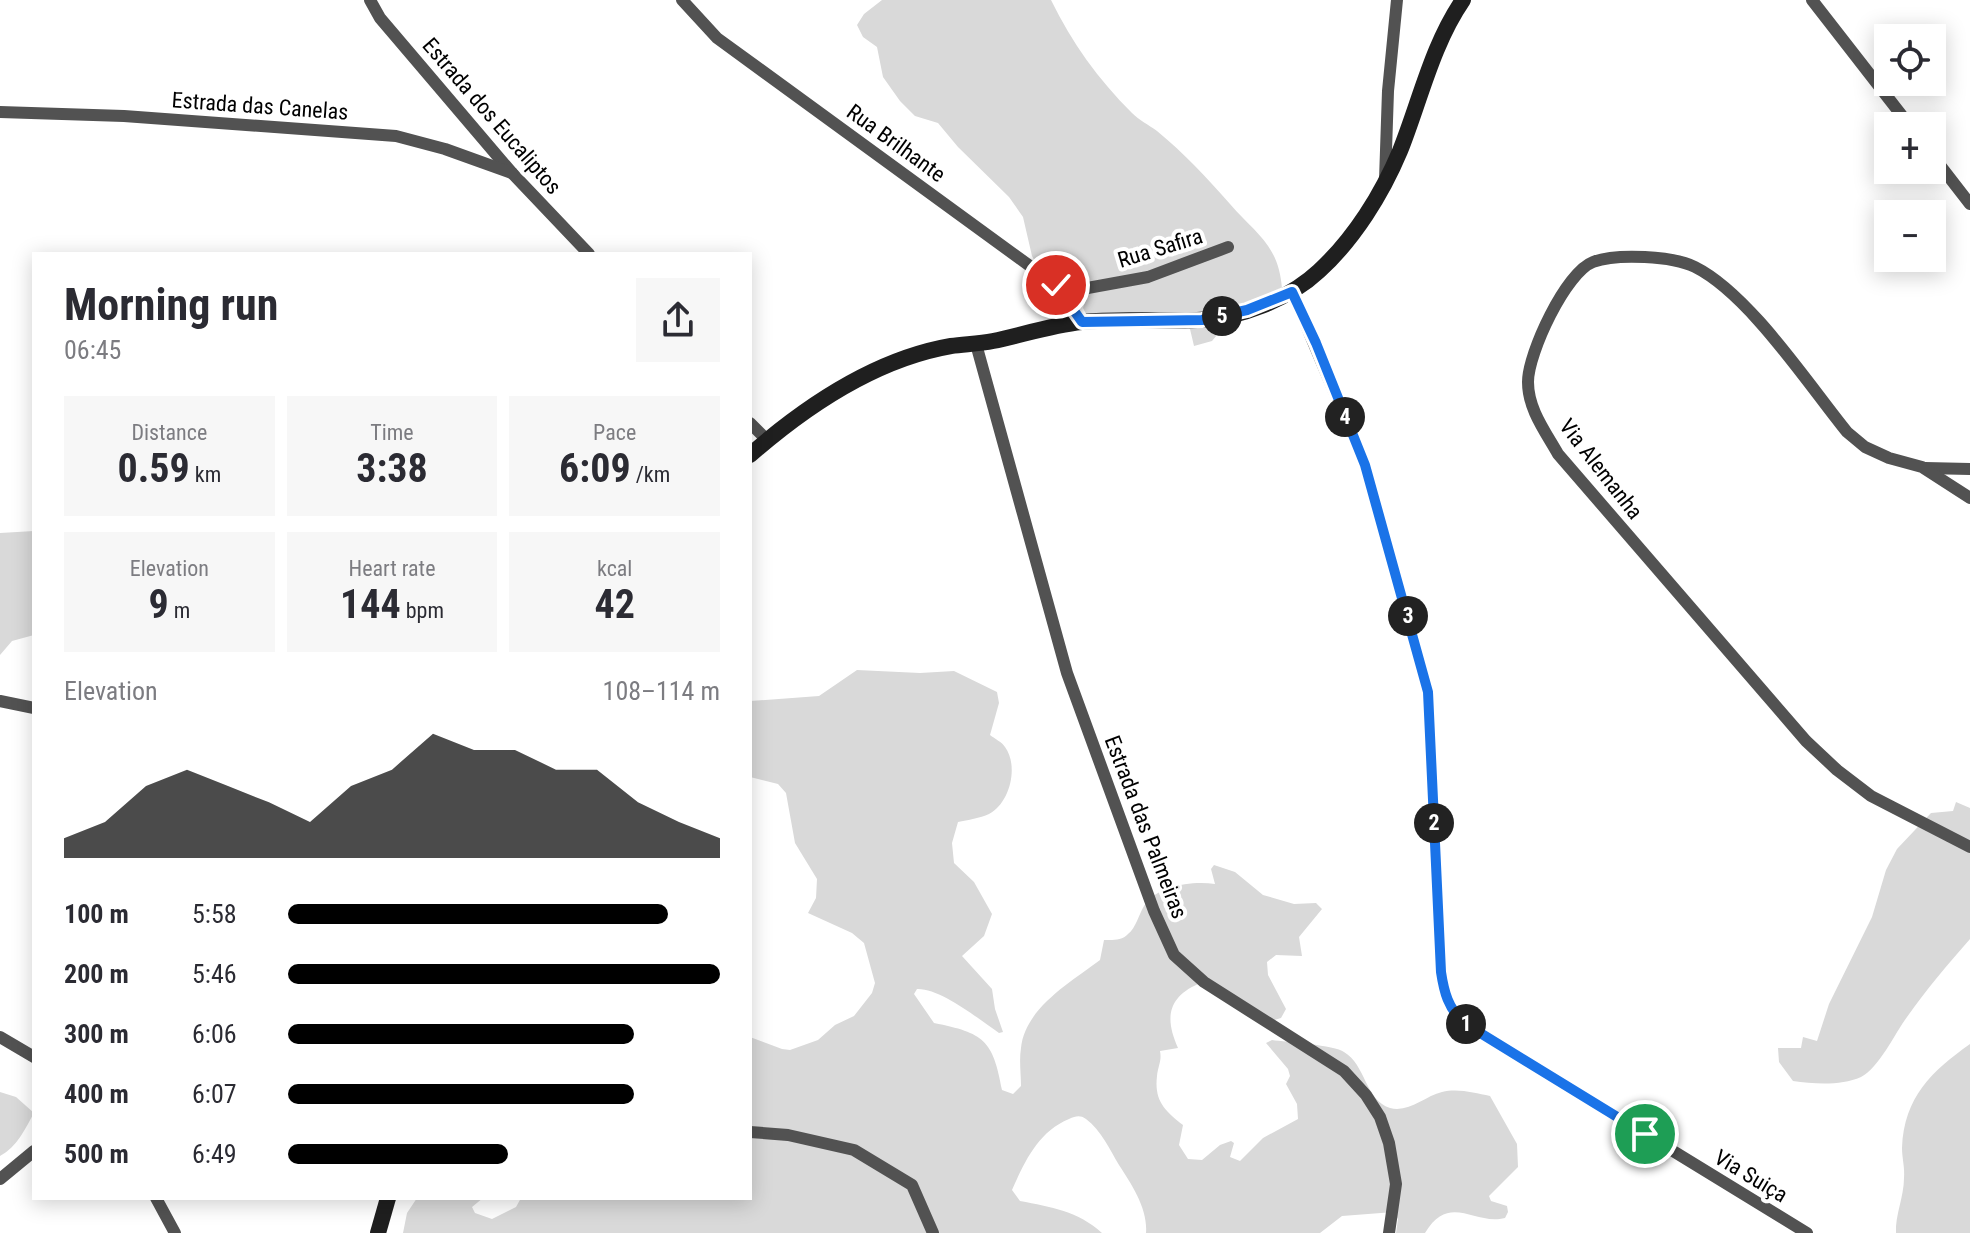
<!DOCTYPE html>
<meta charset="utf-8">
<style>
body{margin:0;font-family:"Roboto Condensed",sans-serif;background:#f7f7f7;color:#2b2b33;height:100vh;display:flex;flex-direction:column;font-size:30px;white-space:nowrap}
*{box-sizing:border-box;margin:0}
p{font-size:26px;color:#7c7c81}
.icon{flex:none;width:44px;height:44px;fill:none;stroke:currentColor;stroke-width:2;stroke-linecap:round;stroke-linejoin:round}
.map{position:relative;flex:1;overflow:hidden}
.drawer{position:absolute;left:32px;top:252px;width:720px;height:948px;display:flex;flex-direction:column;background:#fff;border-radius:0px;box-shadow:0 4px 20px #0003}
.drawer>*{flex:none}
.tools{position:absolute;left:1874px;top:24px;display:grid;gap:16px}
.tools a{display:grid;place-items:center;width:72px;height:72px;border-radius:0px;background:#fff;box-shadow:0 4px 20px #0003;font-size:40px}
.pin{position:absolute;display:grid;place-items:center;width:68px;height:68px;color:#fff;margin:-34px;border:4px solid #fff;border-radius:50%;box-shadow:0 2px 8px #0007}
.km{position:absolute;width:40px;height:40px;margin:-20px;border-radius:50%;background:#222;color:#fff;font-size:22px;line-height:40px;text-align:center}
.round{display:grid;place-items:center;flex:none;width:84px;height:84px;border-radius:0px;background:#f7f7f7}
.head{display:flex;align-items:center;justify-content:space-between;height:136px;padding:0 32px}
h1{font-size:44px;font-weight:700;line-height:60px}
.metrics{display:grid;grid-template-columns:repeat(3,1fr);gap:12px;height:136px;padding:8px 32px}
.metrics div{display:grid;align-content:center;border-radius:0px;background:#f7f7f7;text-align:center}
.metrics b{font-size:40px;font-weight:700}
.metrics small{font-size:22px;font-weight:400}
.metrics p{font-size:22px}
.chart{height:224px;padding:16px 32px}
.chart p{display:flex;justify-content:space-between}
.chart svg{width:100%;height:144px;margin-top:8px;fill:#000;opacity:.7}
ul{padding:0 32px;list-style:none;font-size:26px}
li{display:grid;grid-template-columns:128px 96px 1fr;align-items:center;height:60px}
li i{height:20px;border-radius:10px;background:#000}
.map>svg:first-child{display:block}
.green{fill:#d9d9d9}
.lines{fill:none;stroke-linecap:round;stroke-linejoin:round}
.street{stroke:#525252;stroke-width:12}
.secondary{stroke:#1f1f1f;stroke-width:16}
.route-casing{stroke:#fff;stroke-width:16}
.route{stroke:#1a73e8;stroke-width:10}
.labels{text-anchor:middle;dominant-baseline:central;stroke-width:8;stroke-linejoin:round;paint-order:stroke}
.street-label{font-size:22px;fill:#000;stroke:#fff}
</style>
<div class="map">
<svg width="1970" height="1233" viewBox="0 0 1970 1233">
<rect width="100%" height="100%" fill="#fff"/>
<!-- green -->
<g class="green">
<path d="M 882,0 L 1051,0 C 1072,43 1098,79 1132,113 C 1139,120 1149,125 1157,131 C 1184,153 1207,178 1230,204 C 1256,234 1279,245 1282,289 L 1231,318 L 1212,341 L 1194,346 L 1190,329 L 1177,321 L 1086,314 L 1083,308 L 1088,293 L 1055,280 L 1038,267 L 1032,256 L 1023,217 L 1009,197 L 958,147 L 938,123 L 915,116 L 900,101 L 883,77 L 877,47 L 863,37 L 857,25 L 864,14 Z"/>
<path d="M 34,531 L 34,635 L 12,641 L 0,655 L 0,533 Z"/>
<path d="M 857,670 L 920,673 L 954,671 L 997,692 L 999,703 L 990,735 C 995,739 1002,742 1005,747 C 1019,766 1010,803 989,814 C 980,818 968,820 958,822 L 952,843 L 954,863 L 974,882 L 992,914 L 984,936 L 962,956 L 992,989 L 995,1009 L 1003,1032 L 999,1033 C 979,1019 940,988 917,989 L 914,994 L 934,1023 C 984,1033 993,1040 1002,1090 L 1013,1094 L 1021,1086 C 1021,1074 1019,1060 1021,1048 C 1025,1008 1071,982 1100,960 L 1104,940 C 1112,940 1122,941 1128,934 C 1136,928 1139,914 1144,906 C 1158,885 1192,881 1215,884 L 1211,869 L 1214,865 L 1235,872 L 1263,895 L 1294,904 L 1316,903 L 1322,909 L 1299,937 L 1302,956 L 1276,955 L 1267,962 L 1268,975 L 1286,1009 L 1281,1018 L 1271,1021 L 1198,984 C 1167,998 1165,1019 1178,1048 L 1160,1051 C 1162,1061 1158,1066 1157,1076 C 1154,1101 1165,1111 1183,1125 L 1179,1145 L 1188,1159 L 1202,1160 L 1220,1145 L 1231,1141 L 1234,1143 L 1230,1157 L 1240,1161 L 1263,1138 L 1298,1119 L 1297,1104 L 1286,1084 L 1290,1076 L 1288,1069 L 1266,1043 L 1272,1040 C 1286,1042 1335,1045 1344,1052 C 1366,1065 1365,1100 1390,1108 C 1409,1113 1425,1096 1442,1092 C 1458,1088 1475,1093 1490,1096 L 1517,1144 L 1518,1167 L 1489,1196 L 1491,1201 L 1507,1206 L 1508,1212 L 1505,1218 C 1474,1226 1450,1192 1425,1233 L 1396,1233 L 1398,1219 L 1394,1212 L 1342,1216 L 1320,1233 L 1146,1233 C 1148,1209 1132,1185 1119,1165 C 1110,1150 1101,1130 1086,1119 C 1080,1115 1076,1116 1069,1119 C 1038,1132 1025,1161 1012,1190 L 1020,1201 C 1051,1207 1078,1211 1102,1233 L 403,1233 L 407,1213 L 417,1198 L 483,1198 L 472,1207 L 475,1213 L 492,1219 L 516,1207 L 521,1198 L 750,1198 L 750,1037 L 782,1049 L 790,1050 L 818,1040 L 835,1025 L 854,1016 L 872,993 L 875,983 L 864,943 L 852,933 L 808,913 L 816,898 L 817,879 L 795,843 L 786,793 L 778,784 L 750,777 L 750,701 L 819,696 Z"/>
<path d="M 1956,802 L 1970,808 L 1970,939 C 1948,964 1926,990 1907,1017 C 1895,1033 1879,1068 1861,1077 C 1841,1086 1814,1084 1793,1081 L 1779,1062 L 1778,1048 L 1801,1048 L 1803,1037 L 1817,1041 L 1829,1004 L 1872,917 L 1886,870 L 1897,849 L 1931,813 L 1953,811 Z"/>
<path d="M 1970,1044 L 1970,1233 L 1896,1233 C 1895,1215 1904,1197 1904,1178 C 1905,1168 1902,1158 1902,1148 C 1904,1097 1932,1071 1970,1044 Z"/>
<path d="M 0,1092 L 16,1097 L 34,1113 C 25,1129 17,1147 0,1156 Z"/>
</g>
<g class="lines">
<!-- street -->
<g class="street">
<path d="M 370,0 L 380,18 L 512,173 L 589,254"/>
<path d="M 682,0 L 717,38 L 1056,285 L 1082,322"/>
<path d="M 1812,0 L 1910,126"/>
<path d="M 0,112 L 124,116 L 396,136 L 445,149 L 512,173"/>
<path d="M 1932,155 L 1970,204"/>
<path d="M 1385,180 L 1388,91 L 1397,0"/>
<path d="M 1056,285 L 1082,289 L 1148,277 L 1228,247"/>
<path d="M 1292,292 L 1365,465 L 1428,692 L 1441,972 C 1444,992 1448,1009 1464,1023 L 1807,1233"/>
<path d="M 976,344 L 1067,673 L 1154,911 L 1174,955 L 1204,982 L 1344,1071 L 1366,1095 L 1380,1117 L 1389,1143 L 1396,1184 L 1389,1233"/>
<path d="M 750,423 L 767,440"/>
<path d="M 1925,468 L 1970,469"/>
<path d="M 1970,498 L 1922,467 L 1889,458 L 1865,447 L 1847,432 C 1808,384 1749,294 1695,267 C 1673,256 1617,253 1593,262 C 1566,272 1528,353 1528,382 C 1528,409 1545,431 1558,454 L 1806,741 L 1837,770 L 1871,796 L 1970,847"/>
<path d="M 0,701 L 34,708"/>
<path d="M 0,1037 L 34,1057"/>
<path d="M 750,1132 L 788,1135 L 854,1150 L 912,1185 L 933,1233"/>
<path d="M 0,1179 L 34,1151"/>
<path d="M 156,1198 L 175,1233"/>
</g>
<!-- secondary -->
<g class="secondary">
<path d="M 750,455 C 806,406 876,359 951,346 C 965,344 979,344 993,341 C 1022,335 1052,325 1082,322 C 1120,318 1159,322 1197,320 C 1239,319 1289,299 1319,271 C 1354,239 1382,194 1400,151 C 1420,101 1432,45 1463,0"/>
<path d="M 378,1233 L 388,1198"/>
</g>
</g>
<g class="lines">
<defs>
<path id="route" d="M 1056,285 L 1082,322 L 1202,320 L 1247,310 L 1292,292 L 1316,343 L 1365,465 L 1428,692 L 1441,972 C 1444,992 1448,1008 1464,1023 L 1645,1134"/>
</defs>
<!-- route casing -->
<use href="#route" class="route-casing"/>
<!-- route -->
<use href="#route" class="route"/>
</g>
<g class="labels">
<!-- street labels -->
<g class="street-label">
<text transform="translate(260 106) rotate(4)">Estrada das Canelas</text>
<text transform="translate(492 116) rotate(49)">Estrada dos Eucaliptos</text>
<text transform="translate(896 143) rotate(36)">Rua Brilhante</text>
<text transform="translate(1160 248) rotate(-17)">Rua Safira</text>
<text transform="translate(1601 469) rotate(52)">Via Alemanha</text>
<text transform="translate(1146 827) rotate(69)">Estrada das Palmeiras</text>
<text transform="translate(1751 1176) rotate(31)">Via Suiça</text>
</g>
</g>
</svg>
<div class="tools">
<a><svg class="icon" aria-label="locate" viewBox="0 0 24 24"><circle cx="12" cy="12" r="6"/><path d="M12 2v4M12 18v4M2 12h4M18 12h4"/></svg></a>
<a>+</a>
<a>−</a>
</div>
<div class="pin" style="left:1645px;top:1134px;background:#1e9e55"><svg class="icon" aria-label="arrive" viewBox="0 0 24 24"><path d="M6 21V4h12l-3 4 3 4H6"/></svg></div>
<div class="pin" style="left:1056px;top:285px;background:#d93025"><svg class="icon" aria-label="check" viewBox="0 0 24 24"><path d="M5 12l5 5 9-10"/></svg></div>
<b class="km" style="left:1466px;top:1024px">1</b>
<b class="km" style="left:1434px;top:823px">2</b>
<b class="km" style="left:1408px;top:616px">3</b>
<b class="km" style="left:1345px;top:417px">4</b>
<b class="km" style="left:1222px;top:316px">5</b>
<section class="drawer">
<div class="head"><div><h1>Morning run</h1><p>06:45</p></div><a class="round"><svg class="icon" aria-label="share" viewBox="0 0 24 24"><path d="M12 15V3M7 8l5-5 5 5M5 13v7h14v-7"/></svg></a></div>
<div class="metrics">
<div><p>Distance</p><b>0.59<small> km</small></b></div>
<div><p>Time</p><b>3:38</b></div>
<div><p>Pace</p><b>6:09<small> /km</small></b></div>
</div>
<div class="metrics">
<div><p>Elevation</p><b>9<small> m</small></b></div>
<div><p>Heart rate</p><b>144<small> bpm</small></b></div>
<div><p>kcal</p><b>42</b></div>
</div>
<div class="chart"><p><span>Elevation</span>108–114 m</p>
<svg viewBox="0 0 160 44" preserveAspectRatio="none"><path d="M0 44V38L10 33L20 22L30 17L40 22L50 27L60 33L70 22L80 17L90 6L100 11L110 11L120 17L130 17L140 27L150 33L160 38V44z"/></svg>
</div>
<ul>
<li><b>100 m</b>5:58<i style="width:88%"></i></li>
<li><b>200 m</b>5:46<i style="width:100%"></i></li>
<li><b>300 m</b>6:06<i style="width:80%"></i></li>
<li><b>400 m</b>6:07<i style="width:80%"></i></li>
<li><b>500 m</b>6:49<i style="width:51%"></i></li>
</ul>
</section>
</div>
